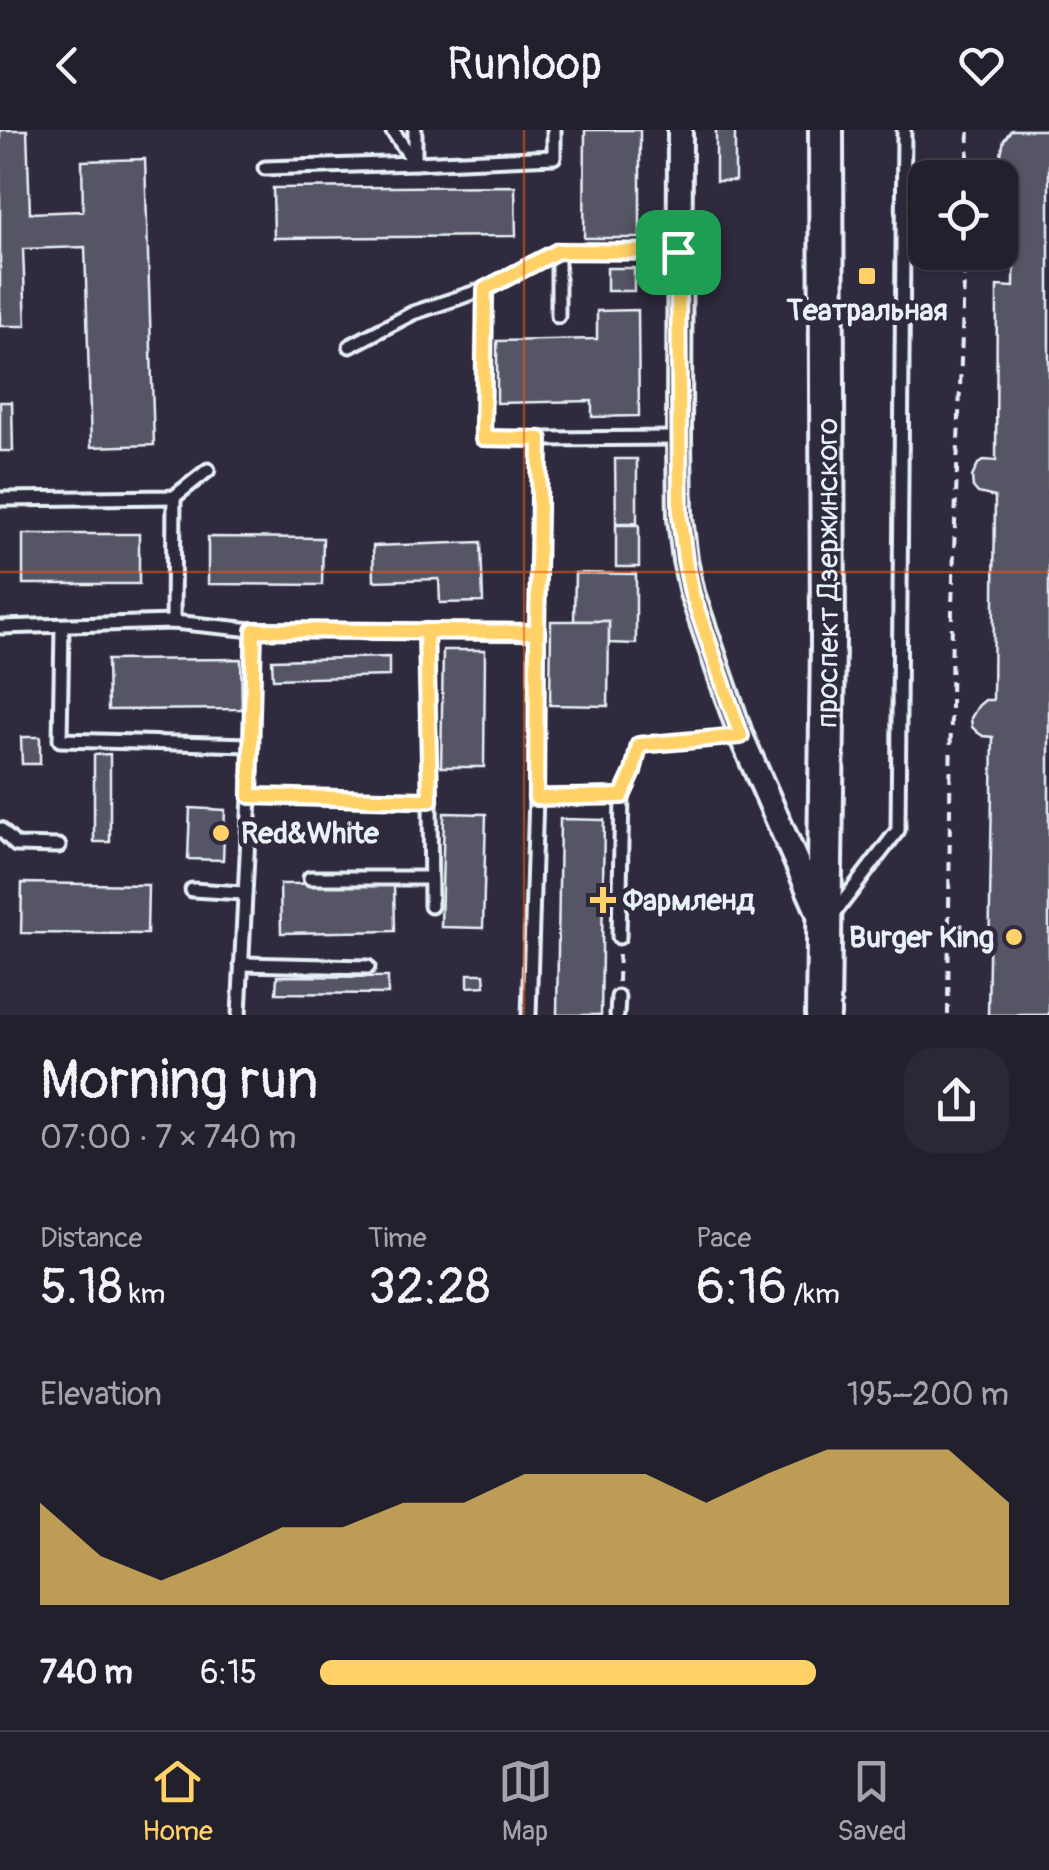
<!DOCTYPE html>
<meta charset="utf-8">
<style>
body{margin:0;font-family:Pangolin,sans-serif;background:#2b2836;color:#f1f3f6;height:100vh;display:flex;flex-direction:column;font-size:38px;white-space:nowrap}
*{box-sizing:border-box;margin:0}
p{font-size:32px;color:#a3a3aa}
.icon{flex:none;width:55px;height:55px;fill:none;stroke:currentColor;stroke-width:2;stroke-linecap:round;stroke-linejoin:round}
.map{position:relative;height:885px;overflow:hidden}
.drawer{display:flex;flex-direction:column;background:#23202e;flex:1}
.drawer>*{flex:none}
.fabs{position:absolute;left:908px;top:30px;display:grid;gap:20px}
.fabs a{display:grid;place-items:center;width:110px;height:110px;border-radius:20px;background:#23202e;box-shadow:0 2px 8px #0004,0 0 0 2px #403e4a;font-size:50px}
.pin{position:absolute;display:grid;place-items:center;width:85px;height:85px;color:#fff;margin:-42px;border-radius:20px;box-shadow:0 5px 15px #0006}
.round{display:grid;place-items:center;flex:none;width:105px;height:105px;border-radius:30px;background:#2b2836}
.headline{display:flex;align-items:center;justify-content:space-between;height:170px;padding:0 40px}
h1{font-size:55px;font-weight:600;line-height:75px}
.metrics{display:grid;grid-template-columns:repeat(3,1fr);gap:15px;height:170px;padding:10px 40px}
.metrics div{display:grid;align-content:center}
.metrics b{font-size:50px;font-weight:600}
.metrics small{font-size:28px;font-weight:400}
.metrics p{font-size:28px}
.chart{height:280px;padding:20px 40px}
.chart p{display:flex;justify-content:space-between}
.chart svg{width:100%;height:180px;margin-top:10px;fill:#ffd166;opacity:.7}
ul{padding:0 40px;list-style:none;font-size:32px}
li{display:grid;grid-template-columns:160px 120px 1fr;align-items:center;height:75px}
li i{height:25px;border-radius:12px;background:#ffd166}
header{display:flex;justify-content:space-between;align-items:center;height:130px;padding:0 40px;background:#23202e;font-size:45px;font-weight:600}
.tab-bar{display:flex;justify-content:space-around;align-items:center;height:140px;border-top:2px solid #403e4a;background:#23202e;font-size:28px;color:#a3a3aa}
.tab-bar a{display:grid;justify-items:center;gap:5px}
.tab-bar .selected{color:#ffd166}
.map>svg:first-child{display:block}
.building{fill:#575565;stroke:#e8f1f8;stroke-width:2.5}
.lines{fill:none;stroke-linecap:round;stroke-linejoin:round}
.lane-casing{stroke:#e8f1f8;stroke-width:19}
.street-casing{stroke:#e8f1f8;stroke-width:30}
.secondary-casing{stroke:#e8f1f8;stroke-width:40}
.path{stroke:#e8f1f8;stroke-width:4;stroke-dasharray:10 8;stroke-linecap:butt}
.lane{stroke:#2f2a3d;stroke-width:11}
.street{stroke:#2f2a3d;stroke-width:22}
.secondary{stroke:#2f2a3d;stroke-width:32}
.route-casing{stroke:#fff;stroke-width:20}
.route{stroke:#ffd166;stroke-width:12}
.grid{fill:none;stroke:#e8590c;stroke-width:2.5;stroke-opacity:0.55}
.poi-dot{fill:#ffd166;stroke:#2f2a3d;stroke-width:4}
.labels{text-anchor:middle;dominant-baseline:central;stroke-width:9;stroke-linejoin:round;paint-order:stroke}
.poi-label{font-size:30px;font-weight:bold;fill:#e8f1f8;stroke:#2f2a3d;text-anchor:start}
.street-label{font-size:30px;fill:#e8f1f8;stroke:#2f2a3d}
</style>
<header><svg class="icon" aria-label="back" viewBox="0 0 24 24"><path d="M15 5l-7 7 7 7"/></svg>Runloop<svg class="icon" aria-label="heart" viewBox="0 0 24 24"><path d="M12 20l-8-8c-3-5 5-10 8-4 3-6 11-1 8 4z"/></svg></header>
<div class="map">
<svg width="1049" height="885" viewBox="0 0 1049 885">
<rect width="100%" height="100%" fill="#2f2a3d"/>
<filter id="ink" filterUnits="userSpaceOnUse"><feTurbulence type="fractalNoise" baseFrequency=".01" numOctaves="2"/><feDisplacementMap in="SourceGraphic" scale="20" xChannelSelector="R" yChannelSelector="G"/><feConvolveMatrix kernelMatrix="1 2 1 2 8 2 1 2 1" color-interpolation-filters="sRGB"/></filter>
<g filter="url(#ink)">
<!-- building -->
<g class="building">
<path d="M 0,0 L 27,0 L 30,83 L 83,81 L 82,31 L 145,29 L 154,315 L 91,317 L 85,117 L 23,119 L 26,196 L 0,196 Z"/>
<path d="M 585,0 L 640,0 L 640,108 L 584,108 Z"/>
<rect x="716" y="0" width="19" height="51"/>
<path d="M 1011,0 L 1049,0 L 1049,885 L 988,885 L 993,607 L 983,606 L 977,602 L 972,597 L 971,588 L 978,576 L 985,570 L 993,570 L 995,367 L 978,363 L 973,357 L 972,347 L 978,334 L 985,330 L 996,331 L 997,156 L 1014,157 L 1015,49 L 1005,38 L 1001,24 L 1004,10 Z"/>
<path d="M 515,56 L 516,106 L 274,108 L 273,58 Z"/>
<rect x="607" y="138" width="27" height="23"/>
<path d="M 638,180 L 639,286 L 592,287 L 592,271 L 497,273 L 497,211 L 597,209 L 597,181 Z"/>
<path d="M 0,272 L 12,272 L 13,321 L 0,321 Z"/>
<path d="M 615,329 L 637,329 L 637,393 L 616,393 Z"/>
<rect x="616" y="395" width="23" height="42"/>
<rect x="23" y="404" width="116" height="50"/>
<path d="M 208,407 L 323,408 L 322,455 L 208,454 Z"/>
<path d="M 481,412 L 483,472 L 440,473 L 439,449 L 374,451 L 373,416 Z"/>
<path d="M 575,443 L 636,444 L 636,514 L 609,513 L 609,491 L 574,491 Z"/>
<path d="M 551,491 L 609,491 L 608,576 L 550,575 Z"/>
<path d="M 443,520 L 485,520 L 484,637 L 441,637 Z"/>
<path d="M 389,527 L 389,546 L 273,549 L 272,530 Z"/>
<path d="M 241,529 L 242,579 L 108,580 L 107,530 Z"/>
<path d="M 21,607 L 40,607 L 40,634 L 22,634 Z"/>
<path d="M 110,624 L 110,712 L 94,712 L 94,625 Z"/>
<path d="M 190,678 L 225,680 L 223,730 L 188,729 Z"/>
<path d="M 444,683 L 486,684 L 483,798 L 441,797 Z"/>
<path d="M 560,689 L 604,690 L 601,885 L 557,885 Z"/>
<path d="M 22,753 L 148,755 L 147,804 L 21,803 Z"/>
<path d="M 394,753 L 395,801 L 281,803 L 280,754 Z"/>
<path d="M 468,844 L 484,844 L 485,856 L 468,857 Z"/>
<path d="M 277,846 L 388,847 L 388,864 L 276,863 Z"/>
</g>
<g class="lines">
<defs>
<g id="lane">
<path d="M 392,0 L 415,33 L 554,27 L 554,0"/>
<path d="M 265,38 L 415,33 L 415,0"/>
<path d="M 558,186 L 558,121"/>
<path d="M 350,216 L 413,183 L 485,159"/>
<path d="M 540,309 L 483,308 L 485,159 L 558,121 L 678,122"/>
<path d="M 0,369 L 174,367 L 208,340"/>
<path d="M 173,492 L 174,367"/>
<path d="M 0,497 L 173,492 L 253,500 L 537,502 L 536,667 L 622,666"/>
<path d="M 62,497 L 60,610 L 251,615"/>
<path d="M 537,502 L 540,309 L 679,308"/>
<path d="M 250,666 L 430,671 L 426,501"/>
<path d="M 430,671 L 431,776"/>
<path d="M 0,699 L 16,715 L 59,716"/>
<path d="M 310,748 L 430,748"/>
<path d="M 192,760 L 243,763"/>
<path d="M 833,785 L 898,700 L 904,0"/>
<path d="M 619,807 L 622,666 L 633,642 L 639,615 L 741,606"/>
<path d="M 241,834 L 368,837"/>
<path d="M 239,885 L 250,666 L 253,500"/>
<path d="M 529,885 L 536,667"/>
<path d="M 617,885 L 618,867"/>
</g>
<path id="street" d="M 680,0 L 679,308 L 680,388 L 685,430 L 692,463 L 741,606 L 820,786"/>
<g id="secondary">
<path id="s1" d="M 823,885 L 828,513 L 826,0"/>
</g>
</defs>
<!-- lane casing -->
<use href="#lane" class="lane-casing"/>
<!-- street casing -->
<use href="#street" class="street-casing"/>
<!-- secondary casing -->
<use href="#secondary" class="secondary-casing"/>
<!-- path -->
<g class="path">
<path d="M 967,48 L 969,0"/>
<path d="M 618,852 L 619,821"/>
<path d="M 948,885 L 952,476 L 965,122"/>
</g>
<!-- lane -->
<use href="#lane" class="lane"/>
<!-- street -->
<use href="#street" class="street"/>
<!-- secondary -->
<use href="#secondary" class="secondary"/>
</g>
</g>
<g class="lines" filter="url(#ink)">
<defs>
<path id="route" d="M 678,122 L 558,121 L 485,159 L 483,308 L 540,309 L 537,502 L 254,500 L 250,666 L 430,670 L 426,501 L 537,502 L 536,668 L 622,666 L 633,642 L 639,615 L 741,606 L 692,464 L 685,430 L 680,388 L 678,122"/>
</defs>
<!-- route casing -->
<use href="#route" class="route-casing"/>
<!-- route -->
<use href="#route" class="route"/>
</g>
<!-- grid -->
<path class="grid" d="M 524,0 L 524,885M 0,442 L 1049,442"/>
<!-- markers -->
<g class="poi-dot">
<rect x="857" y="136" width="20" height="20" rx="5"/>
<circle cx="221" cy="703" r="10"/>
<path d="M598 755h10v10h10v10h-10v10h-10v-10h-10v-10h10z"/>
<circle cx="1014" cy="807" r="10"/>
</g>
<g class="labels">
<!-- poi labels -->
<g class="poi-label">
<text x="867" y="180" text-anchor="middle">Театральная</text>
<text x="241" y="703">Red&amp;White</text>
<text x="623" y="770">Фармленд</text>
<text x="994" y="807" text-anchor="end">Burger King</text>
</g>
<!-- street labels -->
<g class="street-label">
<text stroke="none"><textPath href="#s1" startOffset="442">проспект Дзержинского</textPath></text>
</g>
</g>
</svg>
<div class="fabs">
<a><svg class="icon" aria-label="locate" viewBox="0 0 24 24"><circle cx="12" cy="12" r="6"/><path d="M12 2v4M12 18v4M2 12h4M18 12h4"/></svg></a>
</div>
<div class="pin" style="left:678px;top:122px;background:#1e9e55"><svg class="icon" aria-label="arrive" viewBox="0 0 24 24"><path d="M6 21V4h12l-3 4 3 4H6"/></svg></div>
</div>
<section class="drawer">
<div class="headline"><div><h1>Morning run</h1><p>07:00 · 7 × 740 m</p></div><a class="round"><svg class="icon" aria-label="share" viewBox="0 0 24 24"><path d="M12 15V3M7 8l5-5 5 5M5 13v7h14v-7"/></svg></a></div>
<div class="metrics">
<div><p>Distance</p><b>5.18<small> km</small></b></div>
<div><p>Time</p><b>32:28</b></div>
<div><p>Pace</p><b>6:16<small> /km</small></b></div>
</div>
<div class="chart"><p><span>Elevation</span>195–200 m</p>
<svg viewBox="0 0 160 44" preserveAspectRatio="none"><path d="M0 44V19L10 32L20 38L30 32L40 25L50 25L60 19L70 19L80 12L90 12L100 12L110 19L120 12L130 6L140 6L150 6L160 19V44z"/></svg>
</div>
<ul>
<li><b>740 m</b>6:15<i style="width:72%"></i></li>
</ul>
</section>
<nav class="tab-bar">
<a class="selected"><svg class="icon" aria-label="home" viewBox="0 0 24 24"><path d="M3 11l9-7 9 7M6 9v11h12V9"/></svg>Home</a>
<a><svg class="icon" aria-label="map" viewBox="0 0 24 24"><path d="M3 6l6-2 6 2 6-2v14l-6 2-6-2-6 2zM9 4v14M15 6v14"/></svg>Map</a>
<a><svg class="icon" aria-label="saved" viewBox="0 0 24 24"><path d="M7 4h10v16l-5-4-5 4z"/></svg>Saved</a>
</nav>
